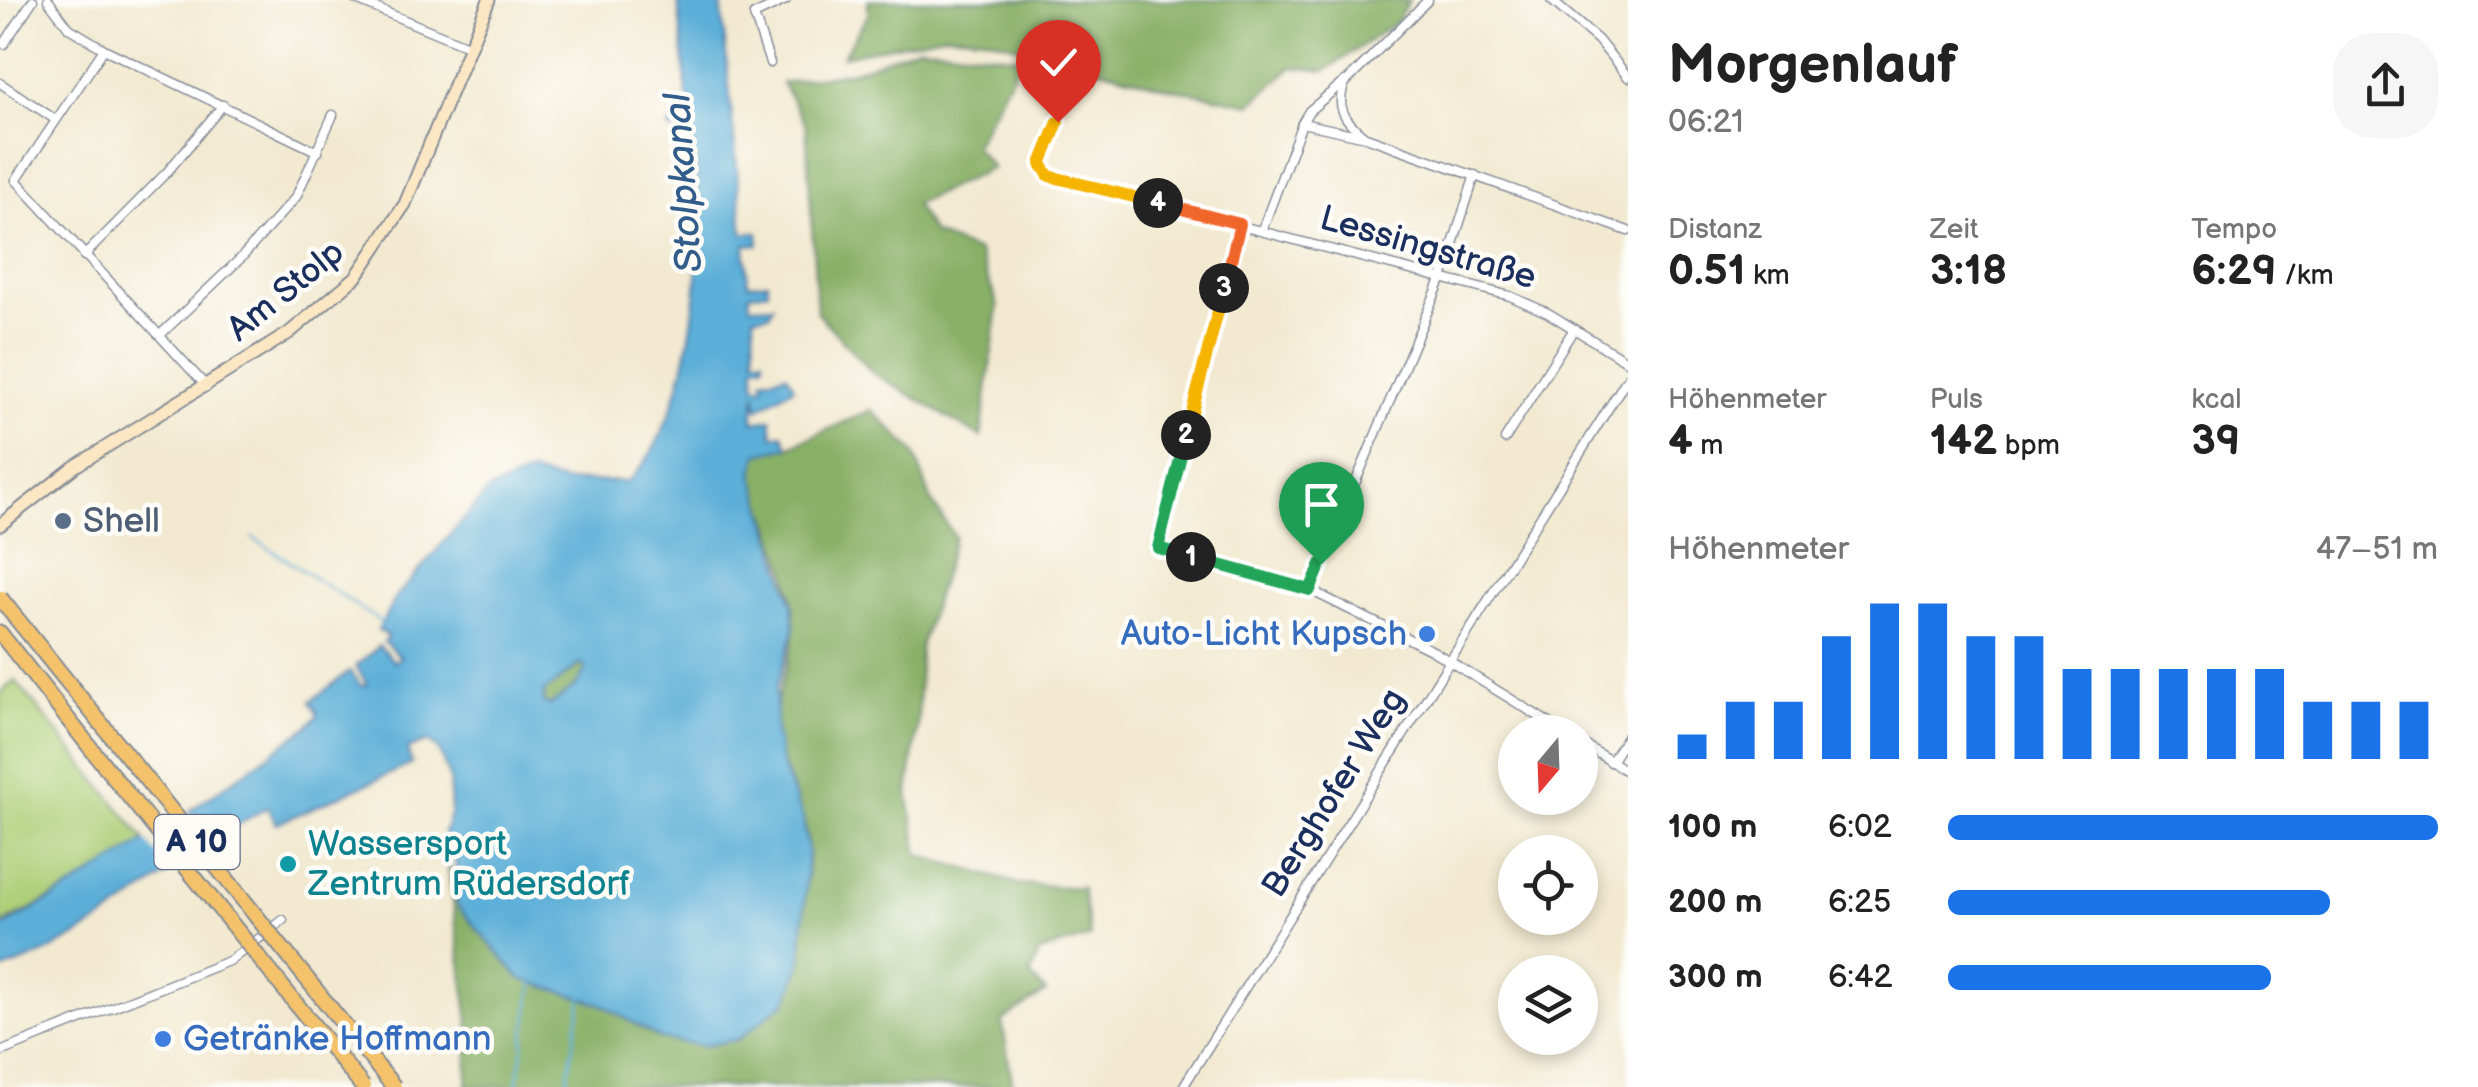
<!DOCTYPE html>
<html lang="de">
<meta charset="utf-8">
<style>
body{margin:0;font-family:"Balsamiq Sans",sans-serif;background:#f6f6f6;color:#222;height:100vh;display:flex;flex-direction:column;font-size:38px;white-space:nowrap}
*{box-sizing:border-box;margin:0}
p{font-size:32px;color:#767676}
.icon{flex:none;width:55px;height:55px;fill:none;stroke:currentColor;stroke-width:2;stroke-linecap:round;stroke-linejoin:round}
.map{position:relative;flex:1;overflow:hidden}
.sheet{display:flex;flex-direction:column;background:#fff;width:850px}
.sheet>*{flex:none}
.needle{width:65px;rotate:199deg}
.buttons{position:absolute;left:1498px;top:715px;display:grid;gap:20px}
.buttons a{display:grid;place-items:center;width:100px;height:100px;border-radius:50%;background:#fff;box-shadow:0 5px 15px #0003;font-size:50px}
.pin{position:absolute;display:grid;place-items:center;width:85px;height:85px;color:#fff;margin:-102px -42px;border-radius:50% 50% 50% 0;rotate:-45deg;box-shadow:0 0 10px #0007}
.pin .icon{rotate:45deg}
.km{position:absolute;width:50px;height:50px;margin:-25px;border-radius:50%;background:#222;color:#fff;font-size:28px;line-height:50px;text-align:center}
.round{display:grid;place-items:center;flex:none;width:105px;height:105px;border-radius:40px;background:#f6f6f6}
.head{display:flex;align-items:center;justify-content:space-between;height:170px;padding:0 40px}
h1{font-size:55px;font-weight:600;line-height:75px}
.metrics{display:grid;grid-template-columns:repeat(3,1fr);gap:15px;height:170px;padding:10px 40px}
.metrics div{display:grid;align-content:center}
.metrics b{font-size:42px;font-weight:600}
.metrics small{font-size:28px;font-weight:400}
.metrics p{font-size:28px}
.chart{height:280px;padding:20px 40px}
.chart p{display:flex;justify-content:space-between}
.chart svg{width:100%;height:180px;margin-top:10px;stroke:#1a73e8;stroke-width:6}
ul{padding:0 40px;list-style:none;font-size:32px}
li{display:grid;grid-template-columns:160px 120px 1fr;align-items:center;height:75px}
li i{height:25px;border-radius:12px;background:#1a73e8}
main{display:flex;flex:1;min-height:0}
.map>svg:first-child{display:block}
.green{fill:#abcd75;stroke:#637e6a;stroke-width:2.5}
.forest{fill:#88b066;stroke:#527062;stroke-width:2.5}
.water{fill:#5cafd8;stroke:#3c6f9b;stroke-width:2.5;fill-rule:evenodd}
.pier{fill:#f2e9d0}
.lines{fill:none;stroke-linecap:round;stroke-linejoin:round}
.stream{stroke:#5cafd8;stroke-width:2.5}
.minor-casing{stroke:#868c97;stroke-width:11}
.secondary-casing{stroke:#868c97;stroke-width:15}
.motorway-casing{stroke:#868c97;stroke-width:18}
.minor{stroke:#fff;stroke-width:8}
.secondary{stroke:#fbe7c3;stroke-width:11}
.motorway{stroke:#f4c26a;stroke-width:14}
.motorway-bridge-casing{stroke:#868c97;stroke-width:18;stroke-linecap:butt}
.motorway-bridge{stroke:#f4c26a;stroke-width:14}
.split-1-casing{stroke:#fff;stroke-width:20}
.split-2-casing{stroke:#fff;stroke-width:20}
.split-3-casing{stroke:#fff;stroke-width:20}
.split-4-casing{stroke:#fff;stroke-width:20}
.split-5-casing{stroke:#fff;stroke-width:20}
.split-1{stroke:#22a559;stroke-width:12}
.split-2{stroke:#22a559;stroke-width:12}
.split-3{stroke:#f5b400;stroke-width:12}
.split-4{stroke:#f0652b;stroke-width:12}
.split-5{stroke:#f5b400;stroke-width:12}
.service-dot{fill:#5c6f8a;stroke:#fdfcf7;stroke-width:4}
.shop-dot{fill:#3f7fe0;stroke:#fdfcf7;stroke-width:4}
.culture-dot{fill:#0f9aa8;stroke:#fdfcf7;stroke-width:4}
.labels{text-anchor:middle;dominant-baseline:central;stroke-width:9;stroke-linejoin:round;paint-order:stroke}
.shield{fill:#fdfcf7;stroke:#5f6c8c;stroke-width:2.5}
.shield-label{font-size:32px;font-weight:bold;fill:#1b2f5e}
.street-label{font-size:35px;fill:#1b2f5e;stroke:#fdfcf7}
.service-label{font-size:35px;fill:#4e5e75;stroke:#fdfcf7;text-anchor:start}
.shop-label{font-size:35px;fill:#366cbe;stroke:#fdfcf7;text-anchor:end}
.culture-label{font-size:35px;fill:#0d838f;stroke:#fdfcf7;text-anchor:start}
.water-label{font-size:38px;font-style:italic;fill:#325c89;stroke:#fdfcf7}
</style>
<main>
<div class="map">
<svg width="1628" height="1087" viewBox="0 0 1628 1087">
<rect width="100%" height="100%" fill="#fdfcf7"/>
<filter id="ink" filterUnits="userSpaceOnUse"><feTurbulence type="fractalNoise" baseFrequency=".01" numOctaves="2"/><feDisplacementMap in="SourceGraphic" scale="20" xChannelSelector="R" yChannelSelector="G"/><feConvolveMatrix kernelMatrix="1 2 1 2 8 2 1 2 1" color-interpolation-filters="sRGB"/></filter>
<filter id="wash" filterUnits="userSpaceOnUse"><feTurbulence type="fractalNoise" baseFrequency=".0048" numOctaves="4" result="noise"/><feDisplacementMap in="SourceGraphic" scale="40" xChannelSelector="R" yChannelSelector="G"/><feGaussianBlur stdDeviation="2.25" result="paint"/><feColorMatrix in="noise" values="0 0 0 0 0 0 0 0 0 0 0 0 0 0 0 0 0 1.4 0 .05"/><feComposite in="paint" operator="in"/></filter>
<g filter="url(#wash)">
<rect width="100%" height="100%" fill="#f2e9d0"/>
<!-- green -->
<path class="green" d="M 15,680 L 145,840 L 95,875 L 0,925 L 0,694 Z"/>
<!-- forest -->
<g class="forest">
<path d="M 868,0 L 1409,0 L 1397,22 L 1325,71 L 1292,67 L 1251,104 L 1169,88 L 984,37 L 947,34 L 843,56 L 868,15 Z"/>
<path d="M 919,46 L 1022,57 L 974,146 L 992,168 L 915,204 L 933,234 L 978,252 L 998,306 L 981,437 L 873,373 L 817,313 L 806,125 L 782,83 L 854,71 Z"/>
<path d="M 872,410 L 914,452 L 932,502 L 955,537 L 920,647 L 918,724 L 908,793 L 919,855 L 1018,884 L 1082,888 L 1090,937 L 1039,952 L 1030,976 L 1046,992 L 1002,1021 L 1013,1087 L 467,1087 L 469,1022 L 447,860 L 459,908 L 521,979 L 601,1004 L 661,1039 L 764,1018 L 787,1001 C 794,952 809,898 808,849 C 806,807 779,773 776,732 C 773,689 792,665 794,628 C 797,577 765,522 753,473 L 758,454 L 788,447 Z"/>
<path d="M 581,664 L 586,668 L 578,684 L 551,705 L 544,705 L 544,692 Z"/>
</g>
<!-- water -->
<path class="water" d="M 678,0 L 721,0 L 743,233 L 758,233 L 759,244 L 745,245 L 748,284 L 767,282 L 768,291 L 749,294 L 750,306 L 773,305 L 769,314 L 754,316 L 755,358 L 764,358 L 764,364 L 755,365 L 755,385 L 764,387 L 763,379 L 787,374 L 794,387 L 758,409 L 756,393 L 753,422 L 771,419 L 773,436 L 783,434 L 788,447 L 758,454 L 753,473 L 792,603 L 794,629 L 776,690 L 776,734 L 782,766 L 803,818 L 808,850 L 801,964 L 787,1000 L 739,1039 L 704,1046 L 661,1039 L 601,1004 L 521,979 L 459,908 L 454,896 L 456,865 L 444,833 L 451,811 L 449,777 L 439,751 L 428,741 L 407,749 L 412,764 L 276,824 L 268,807 C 175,858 102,938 0,971 L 0,928 C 109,869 207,800 307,727 L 318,715 L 311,701 L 350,671 L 361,686 L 367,685 L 356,666 L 379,646 L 395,662 L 400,657 L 384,642 L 388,636 L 378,630 L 396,597 L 489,490 L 530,473 L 565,482 L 628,481 C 697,419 711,223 689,136 L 668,128 L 670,124 L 690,126 ZM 580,664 L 586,668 L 578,684 L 551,705 L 544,704 L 544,692 Z"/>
<!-- pier -->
<path class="pier" d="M 186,809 L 214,843 L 173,874 L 144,838 Z"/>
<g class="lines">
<!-- stream -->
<g class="stream">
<path d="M 252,537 L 384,624"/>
<path d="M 517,1087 L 533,983"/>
<path d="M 566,1087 L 582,997"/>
</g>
</g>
</g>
<g filter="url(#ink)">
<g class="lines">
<defs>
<g id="minor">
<path d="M 48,0 L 69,28 L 104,49 L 318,152"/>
<path d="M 356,0 L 470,47"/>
<path d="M 1551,0 L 1598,40 L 1628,77"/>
<path d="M 4,44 L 33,0"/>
<path d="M 104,49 L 16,180 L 207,387"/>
<path d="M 770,63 L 754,15 L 786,0"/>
<path d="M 0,83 L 56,120"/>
<path d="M 1058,122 L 1041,163 L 1049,176 L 1510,296 L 1548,313 L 1628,362"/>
<path d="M 1302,123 L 1366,137 L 1628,231"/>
<path d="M 1364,136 C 1344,120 1335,107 1345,83 L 1428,0"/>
<path d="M 1240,225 L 1158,548 L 1310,590 L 1433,651 L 1564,732"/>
<path d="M 1262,230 L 1302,123 L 1309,111 L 1345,81"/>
<path d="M 84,256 L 168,171 L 223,105"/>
<path d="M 160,335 L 241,258 L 296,197 L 333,115"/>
<path d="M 1505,439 L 1574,329"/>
<path d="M 1310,590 L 1443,275 L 1475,175"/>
<path d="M 1580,742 L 1628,772"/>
<path d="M 1611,762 L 1628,735"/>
<path d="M 0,1052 L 231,960 L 283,920"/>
<path d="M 1183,1087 L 1628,377"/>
</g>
<path id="secondary" d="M 0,525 L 74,467 L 289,333 L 356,277 L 405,204 L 489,0"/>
<path id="motorway" d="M 0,633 L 112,775"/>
</defs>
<!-- minor casing -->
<use href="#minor" class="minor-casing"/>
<!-- secondary casing -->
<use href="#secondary" class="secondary-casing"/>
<!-- motorway casing -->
<use href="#motorway" class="motorway-casing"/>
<!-- minor -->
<use href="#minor" class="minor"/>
<!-- secondary -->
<use href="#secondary" class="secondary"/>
<!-- motorway -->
<use href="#motorway" class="motorway"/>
<defs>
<g id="motorway-bridge">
<path d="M 0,598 L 394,1087"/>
<path d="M 112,775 L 363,1087"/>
</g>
</defs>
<!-- motorway-bridge casing -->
<use href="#motorway-bridge" class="motorway-bridge-casing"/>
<!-- motorway-bridge -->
<use href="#motorway-bridge" class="motorway-bridge"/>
</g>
</g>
<g class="lines" filter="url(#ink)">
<defs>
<path id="split-1" d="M 1191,557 L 1310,590 L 1321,564"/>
<path id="split-2" d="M 1186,435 L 1158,548 L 1191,557"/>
<path id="split-3" d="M 1186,435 L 1224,288"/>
<path id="split-4" d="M 1158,203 L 1240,224 L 1224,288"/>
<path id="split-5" d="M 1058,122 L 1041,164 L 1049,176 L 1158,203"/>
</defs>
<!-- split-1 casing -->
<use href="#split-1" class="split-1-casing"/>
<!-- split-2 casing -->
<use href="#split-2" class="split-2-casing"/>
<!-- split-3 casing -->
<use href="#split-3" class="split-3-casing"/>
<!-- split-4 casing -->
<use href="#split-4" class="split-4-casing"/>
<!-- split-5 casing -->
<use href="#split-5" class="split-5-casing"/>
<!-- split-1 -->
<use href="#split-1" class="split-1"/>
<!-- split-2 -->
<use href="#split-2" class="split-2"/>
<!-- split-3 -->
<use href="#split-3" class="split-3"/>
<!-- split-4 -->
<use href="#split-4" class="split-4"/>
<!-- split-5 -->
<use href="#split-5" class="split-5"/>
</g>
<!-- markers -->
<circle class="service-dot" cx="63" cy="521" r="10"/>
<g class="shop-dot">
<circle cx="1427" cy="634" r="10"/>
<circle cx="163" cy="1039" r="10"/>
</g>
<circle class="culture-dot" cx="288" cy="864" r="10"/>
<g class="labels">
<!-- shield labels -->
<rect class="shield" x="154.5" y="815" width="85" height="54" rx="8"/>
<g class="shield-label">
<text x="197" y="842">A 10</text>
</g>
<!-- street labels -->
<g class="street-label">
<text transform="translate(1428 248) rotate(16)">Lessingstraße</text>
<text transform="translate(286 291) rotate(-39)">Am Stolp</text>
<text transform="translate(1334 793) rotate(-58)">Berghofer Weg</text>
</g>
<!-- service labels -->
<g class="service-label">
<text x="83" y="521">Shell</text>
</g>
<!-- shop labels -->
<g class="shop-label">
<text x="1407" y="634">Auto-Licht Kupsch</text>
<text x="183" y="1039" text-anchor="start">Getränke Hoffmann</text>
</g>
<!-- culture labels -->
<g class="culture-label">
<text x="308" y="844">Wassersport<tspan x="308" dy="40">Zentrum Rüdersdorf</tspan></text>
</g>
<!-- water labels -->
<g class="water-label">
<text transform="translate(684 183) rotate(-94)">Stolpkanal</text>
</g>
</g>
</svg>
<div class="buttons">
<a><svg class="needle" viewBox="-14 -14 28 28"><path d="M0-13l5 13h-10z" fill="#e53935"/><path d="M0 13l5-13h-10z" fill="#767676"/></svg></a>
<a><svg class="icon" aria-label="locate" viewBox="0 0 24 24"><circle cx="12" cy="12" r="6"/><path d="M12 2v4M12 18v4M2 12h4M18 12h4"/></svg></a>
<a><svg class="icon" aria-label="layers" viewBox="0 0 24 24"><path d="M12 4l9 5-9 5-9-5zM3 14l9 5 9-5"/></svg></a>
</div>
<div class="pin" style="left:1321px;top:564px;background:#1e9e55"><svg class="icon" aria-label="arrive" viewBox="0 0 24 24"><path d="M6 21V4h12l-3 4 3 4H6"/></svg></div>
<div class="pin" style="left:1058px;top:122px;background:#d93025"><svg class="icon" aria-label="check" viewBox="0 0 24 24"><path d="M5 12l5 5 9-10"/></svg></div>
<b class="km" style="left:1191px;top:557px">1</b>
<b class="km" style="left:1186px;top:435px">2</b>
<b class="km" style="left:1224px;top:288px">3</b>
<b class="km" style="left:1158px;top:203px">4</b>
</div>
<section class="sheet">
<div class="head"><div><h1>Morgenlauf</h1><p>06:21</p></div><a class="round"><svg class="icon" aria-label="share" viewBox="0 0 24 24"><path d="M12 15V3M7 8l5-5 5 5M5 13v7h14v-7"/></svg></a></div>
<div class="metrics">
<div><p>Distanz</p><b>0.51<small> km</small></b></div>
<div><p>Zeit</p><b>3:18</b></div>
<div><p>Tempo</p><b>6:29<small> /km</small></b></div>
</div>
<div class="metrics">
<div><p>Höhenmeter</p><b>4<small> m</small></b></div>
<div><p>Puls</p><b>142<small> bpm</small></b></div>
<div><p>kcal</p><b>39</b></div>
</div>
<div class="chart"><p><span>Höhenmeter</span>47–51 m</p>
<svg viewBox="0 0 160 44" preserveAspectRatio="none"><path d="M5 44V38M15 44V30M25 44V30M35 44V14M45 44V6M55 44V6M65 44V14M75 44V14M85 44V22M95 44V22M105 44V22M115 44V22M125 44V22M135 44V30M145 44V30M155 44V30"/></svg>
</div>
<ul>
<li><b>100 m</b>6:02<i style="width:100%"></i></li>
<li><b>200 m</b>6:25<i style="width:78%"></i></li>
<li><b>300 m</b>6:42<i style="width:66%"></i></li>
</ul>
</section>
</main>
